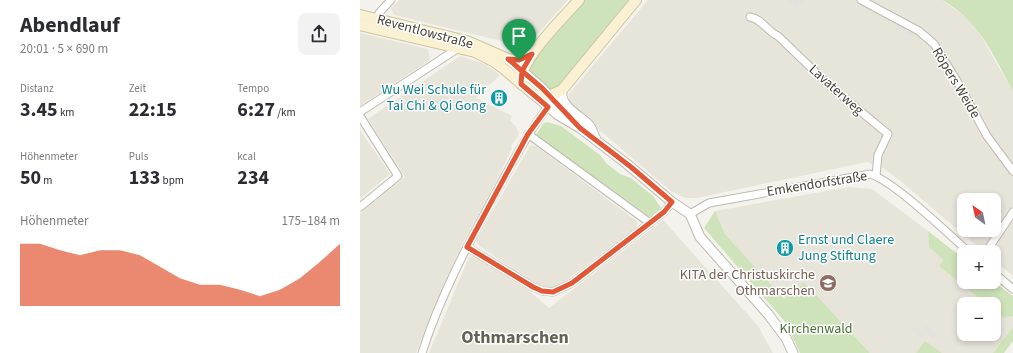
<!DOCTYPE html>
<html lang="de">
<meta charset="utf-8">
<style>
body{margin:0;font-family:"Source Sans 3",sans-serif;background:#f2f2f3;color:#2b2b33;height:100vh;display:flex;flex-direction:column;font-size:15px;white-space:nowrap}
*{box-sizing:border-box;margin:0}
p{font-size:13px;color:#7c7c81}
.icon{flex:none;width:22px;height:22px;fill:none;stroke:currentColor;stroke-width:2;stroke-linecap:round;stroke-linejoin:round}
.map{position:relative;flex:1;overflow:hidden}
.side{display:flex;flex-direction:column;background:#fff;width:360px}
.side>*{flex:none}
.needle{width:26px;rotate:327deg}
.buttons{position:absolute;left:597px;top:193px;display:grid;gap:8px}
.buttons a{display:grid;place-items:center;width:44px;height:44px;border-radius:8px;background:#fff;box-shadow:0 2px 6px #0003;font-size:20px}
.pin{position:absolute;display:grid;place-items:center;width:34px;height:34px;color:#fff;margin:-41px -17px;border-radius:50% 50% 50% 0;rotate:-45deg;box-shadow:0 0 4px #0007}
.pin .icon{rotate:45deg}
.round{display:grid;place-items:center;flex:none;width:42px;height:42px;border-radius:8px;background:#f2f2f3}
.headline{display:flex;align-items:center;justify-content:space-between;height:68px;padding:0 20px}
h1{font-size:22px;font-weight:700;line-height:30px}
.stats{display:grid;grid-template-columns:repeat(3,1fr);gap:6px;height:68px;padding:4px 20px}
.stats div{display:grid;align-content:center}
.stats b{font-size:20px;font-weight:700}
.stats small{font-size:11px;font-weight:400}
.stats p{font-size:11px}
.chart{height:112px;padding:8px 20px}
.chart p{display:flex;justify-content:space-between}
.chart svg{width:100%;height:72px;margin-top:4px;fill:#e25735;opacity:.7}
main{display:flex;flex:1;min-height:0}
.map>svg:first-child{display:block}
.residential{fill:#e7e4da;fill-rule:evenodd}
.green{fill:#cee3b9}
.parking{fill:#e3e2df}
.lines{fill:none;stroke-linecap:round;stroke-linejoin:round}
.minor-casing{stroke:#bfbaaf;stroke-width:9}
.tertiary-casing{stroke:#bfbaaf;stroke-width:11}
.secondary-casing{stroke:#cec5a0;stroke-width:12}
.minor{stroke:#fff;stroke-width:7}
.tertiary{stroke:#fff;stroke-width:9}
.secondary{stroke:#f9f1d1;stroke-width:10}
.route-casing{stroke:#fff;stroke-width:8}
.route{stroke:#e25735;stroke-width:5}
.labels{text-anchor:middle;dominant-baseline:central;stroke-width:3;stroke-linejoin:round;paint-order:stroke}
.street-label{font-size:14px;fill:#48433a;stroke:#fff}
.culture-label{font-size:14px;fill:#0d838f;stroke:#fff;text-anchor:end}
.education-label{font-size:14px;fill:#785e54;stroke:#fff;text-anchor:end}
.park-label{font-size:14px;fill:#487333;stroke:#fff}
.district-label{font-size:18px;font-weight:bold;fill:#696152;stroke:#fff}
</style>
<main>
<section class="side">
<div class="headline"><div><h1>Abendlauf</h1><p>20:01 · 5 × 690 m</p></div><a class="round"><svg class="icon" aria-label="share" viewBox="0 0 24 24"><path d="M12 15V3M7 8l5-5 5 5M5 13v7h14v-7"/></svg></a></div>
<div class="stats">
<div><p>Distanz</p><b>3.45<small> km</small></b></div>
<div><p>Zeit</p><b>22:15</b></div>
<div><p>Tempo</p><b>6:27<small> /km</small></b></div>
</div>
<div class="stats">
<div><p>Höhenmeter</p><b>50<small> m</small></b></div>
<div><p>Puls</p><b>133<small> bpm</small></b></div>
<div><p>kcal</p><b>234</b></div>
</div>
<div class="chart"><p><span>Höhenmeter</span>175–184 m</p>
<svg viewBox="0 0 160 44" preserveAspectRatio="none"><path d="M0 44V6L10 6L20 10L30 13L40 10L50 10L60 13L70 20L80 27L90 31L100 31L110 34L120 38L130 34L140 27L150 17L160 6V44z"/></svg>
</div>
</section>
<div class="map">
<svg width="653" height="353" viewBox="0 0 653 353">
<rect width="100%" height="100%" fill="#f4f2ec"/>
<!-- residential -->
<g class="residential">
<path d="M 39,0 L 208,0 L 166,47 L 34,15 L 31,8 Z"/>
<path d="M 288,0 L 582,0 L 603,15 L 615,26 L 653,92 L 653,276 L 634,260 L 634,252 L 624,252 L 538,179 L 523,168 L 507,162 L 337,198 L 326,198 L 312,192 L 209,104 L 209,94 ZM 604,200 L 634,200 L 634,230 L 604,230 Z"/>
<path d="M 0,33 L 68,49 L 70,60 L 0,106 Z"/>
<path d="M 100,56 L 125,64 L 140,75 L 116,98 L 152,116 L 150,121 L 156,126 L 159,134 L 151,146 L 152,148 L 136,182 L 103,243 L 85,282 L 56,353 L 0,353 L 0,213 L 45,177 L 8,119 Z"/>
<path d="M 0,130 L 30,174 L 0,199 Z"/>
<path d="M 173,145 L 176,146 L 278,222 L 277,226 L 273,230 L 200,285 L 189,289 L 179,288 L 117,244 L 116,240 L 170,146 Z"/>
<path d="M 489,187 L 512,189 L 568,231 L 569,247 L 585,260 L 579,266 L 626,304 L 604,304 L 604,334 L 634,334 L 634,310 L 644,318 L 653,316 L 653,327 L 633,353 L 510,353 L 444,282 L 424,299 L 365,234 L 355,211 Z"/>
<path d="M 303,220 L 398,326 L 413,353 L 69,353 L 109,257 L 113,256 L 167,289 L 189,308 Z"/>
</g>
<!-- green -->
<g class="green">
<path d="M 224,0 L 270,0 L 202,83 L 191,90 L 166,69 L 203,23 Z"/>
<path d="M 582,0 L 653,0 L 653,92 C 635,57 618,19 582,0 Z"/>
<path d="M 187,122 L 201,126 L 240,155 L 247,164 L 260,174 L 271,178 L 293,196 L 301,208 L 290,217 L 176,135 L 183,124 Z"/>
<path d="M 355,211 L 365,234 L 424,299 L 444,282 L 510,353 L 440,353 L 431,334 L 432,330 L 344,228 Z"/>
<path d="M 568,231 L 604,259 L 604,282 L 634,282 L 653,296 L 653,316 L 644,318 L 634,310 L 634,304 L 626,304 L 579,266 L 584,260 L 569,247 Z"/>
<path d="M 653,327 L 653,341 L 644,353 L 633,353 Z"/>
<path d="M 565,341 L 582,353 L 556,353 Z"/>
</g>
<!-- parking -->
<g class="parking">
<path d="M 427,0 L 444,0 L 436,8 Z"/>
<path d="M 537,24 L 554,33 L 552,37 L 535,28 Z"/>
<path d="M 567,325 L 577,334 L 573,338 L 563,330 Z"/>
<path d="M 557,327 L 566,335 L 561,339 L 552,330 Z"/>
</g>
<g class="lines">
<defs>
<g id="minor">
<path d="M 501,0 L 559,31 L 574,44 L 597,81 L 627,136 L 653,171"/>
<path d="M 390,17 C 402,19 407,31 418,36 L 471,87 L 528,134 L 518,155 L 516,176"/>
<path d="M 17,19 L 19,13 L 31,0"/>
<path d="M 0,112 L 100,47"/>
<path d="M 0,116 L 38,176 L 0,207"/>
<path d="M 168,134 L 290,223"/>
<path d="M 330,214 L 349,203 L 510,174 C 534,181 587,233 609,252"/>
<path d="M 107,247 L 173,287 L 182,291 L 193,292 L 212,283 L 304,212 L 312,202"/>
<path d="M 626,252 L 653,212"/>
<path d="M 634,273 L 653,289"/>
<path d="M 62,353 C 80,296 109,242 138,189 C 154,160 169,130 191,103"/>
</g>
<g id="tertiary">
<path d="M 148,59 L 182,88 L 209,117"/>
<path d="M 202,90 C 199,107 220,115 229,125 C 232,129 234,135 236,140"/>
<path d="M 176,96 L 198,115 L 220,128 L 267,164 L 312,202 L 330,214 L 340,237 L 408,314 L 426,338 L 433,353"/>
</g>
<g id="secondary">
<path d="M 0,15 L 107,41 L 148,59 L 159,60 L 172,54"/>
<path d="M 0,25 L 115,52 L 133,61 L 144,69 L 176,96 L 189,96 L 202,90 L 276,0"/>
<path d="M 161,84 C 158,61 204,17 219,0"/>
</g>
</defs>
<!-- minor casing -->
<use href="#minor" class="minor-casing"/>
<!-- tertiary casing -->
<use href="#tertiary" class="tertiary-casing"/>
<!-- secondary casing -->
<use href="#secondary" class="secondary-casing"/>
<!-- minor -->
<use href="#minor" class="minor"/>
<!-- tertiary -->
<use href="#tertiary" class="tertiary"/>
<!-- secondary -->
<use href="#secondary" class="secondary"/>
</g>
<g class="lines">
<defs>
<path id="route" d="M 159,60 L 148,59 L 162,71 L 161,84 L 188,107 L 168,134 L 107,247 L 173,287 L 182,291 L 193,292 L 212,283 L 304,212 L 312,202 L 271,167 L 220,128 L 182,88 L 162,71 L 172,54 L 159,60"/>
</defs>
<!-- route casing -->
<use href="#route" class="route-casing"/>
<!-- route -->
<use href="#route" class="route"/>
</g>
<!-- icons -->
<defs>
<symbol id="building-disc" viewBox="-11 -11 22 22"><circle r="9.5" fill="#0f9aa8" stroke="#fff"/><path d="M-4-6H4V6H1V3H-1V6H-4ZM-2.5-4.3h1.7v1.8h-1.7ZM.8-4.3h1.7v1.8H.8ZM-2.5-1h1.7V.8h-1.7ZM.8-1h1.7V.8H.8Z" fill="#fff"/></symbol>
<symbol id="school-disc" viewBox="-11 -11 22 22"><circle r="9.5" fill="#8d6e63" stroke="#fff"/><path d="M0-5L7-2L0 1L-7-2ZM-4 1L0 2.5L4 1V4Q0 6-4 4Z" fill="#fff"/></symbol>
</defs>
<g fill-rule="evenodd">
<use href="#building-disc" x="129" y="88" width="20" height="20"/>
<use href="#building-disc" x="415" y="238" width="20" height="20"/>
<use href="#school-disc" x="458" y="273" width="20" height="20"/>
</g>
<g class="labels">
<!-- street labels -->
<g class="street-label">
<text transform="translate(65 32) rotate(15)">Reventlowstraße</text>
<text transform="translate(596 83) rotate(59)">Röpers Weide</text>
<text transform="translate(476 90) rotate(42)">Lavaterweg</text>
<text transform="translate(457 184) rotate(-9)">Emkendorfstraße</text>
</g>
<!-- culture labels -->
<g class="culture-label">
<text x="126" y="90">Wu Wei Schule für<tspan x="126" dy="16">Tai Chi &amp; Qi Gong</tspan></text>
<text x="438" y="240" text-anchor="start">Ernst und Claere<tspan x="438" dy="16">Jung Stiftung</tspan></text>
</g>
<!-- education labels -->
<g class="education-label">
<text x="455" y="275">KITA der Christuskirche<tspan x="455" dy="16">Othmarschen</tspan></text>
</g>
<!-- park labels -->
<g class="park-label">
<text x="456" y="329">Kirchenwald</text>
</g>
<!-- district labels -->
<g class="district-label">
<text x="155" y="337">Othmarschen</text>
</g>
</g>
</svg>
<div class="buttons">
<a><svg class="needle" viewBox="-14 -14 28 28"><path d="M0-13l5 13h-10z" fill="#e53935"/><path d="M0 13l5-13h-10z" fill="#7c7c81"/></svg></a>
<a>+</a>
<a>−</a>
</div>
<div class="pin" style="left:159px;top:60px;background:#1e9e55"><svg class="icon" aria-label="arrive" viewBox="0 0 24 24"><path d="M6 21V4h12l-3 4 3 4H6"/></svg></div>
</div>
</main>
